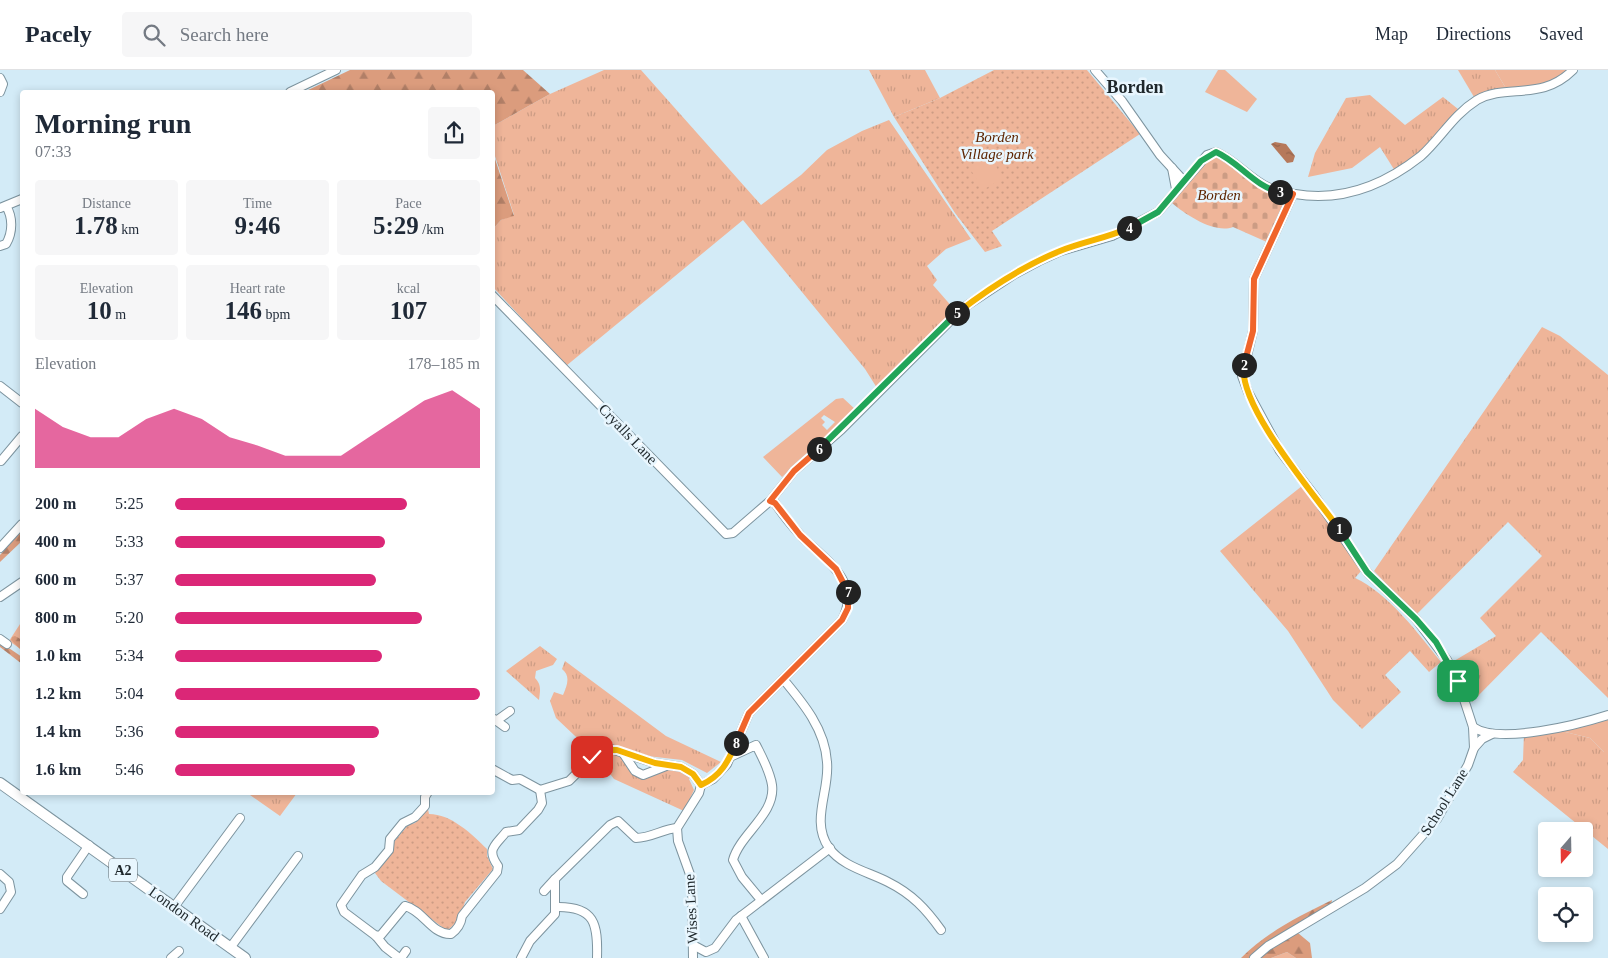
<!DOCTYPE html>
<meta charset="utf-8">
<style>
body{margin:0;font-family:Georgia,serif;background:#f6f6f7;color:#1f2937;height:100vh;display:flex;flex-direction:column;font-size:19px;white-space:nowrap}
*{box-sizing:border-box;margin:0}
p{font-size:16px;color:#747a83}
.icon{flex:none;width:28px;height:28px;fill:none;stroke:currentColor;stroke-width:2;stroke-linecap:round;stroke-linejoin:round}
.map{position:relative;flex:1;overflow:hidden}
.details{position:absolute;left:20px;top:20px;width:475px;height:705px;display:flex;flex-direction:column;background:#fff;border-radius:5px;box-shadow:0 2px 8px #0003}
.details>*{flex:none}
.needle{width:32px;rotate:200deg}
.buttons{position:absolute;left:1538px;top:752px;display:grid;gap:10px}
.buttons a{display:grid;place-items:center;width:55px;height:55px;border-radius:5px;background:#fff;box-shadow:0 2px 8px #0003;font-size:25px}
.pin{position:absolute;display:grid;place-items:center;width:42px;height:42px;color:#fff;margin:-21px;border-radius:10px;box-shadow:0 2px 8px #0006}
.km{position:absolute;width:25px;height:25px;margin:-12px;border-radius:50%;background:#222;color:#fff;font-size:14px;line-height:25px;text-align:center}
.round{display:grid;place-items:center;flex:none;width:52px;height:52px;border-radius:5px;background:#f6f6f7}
.summary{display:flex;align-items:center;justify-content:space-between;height:85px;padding:0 15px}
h1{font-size:28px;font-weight:800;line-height:38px}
.metrics{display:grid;grid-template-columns:repeat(3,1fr);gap:8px;height:85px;padding:5px 15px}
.metrics div{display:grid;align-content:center;border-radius:5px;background:#f6f6f7;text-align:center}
.metrics b{font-size:25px;font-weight:800}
.metrics small{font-size:14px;font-weight:400}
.metrics p{font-size:14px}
.chart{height:140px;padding:10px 15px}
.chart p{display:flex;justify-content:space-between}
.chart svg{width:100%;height:90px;margin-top:5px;fill:#db2777;opacity:.7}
ul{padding:0 15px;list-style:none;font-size:16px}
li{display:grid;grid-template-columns:80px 60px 1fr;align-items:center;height:38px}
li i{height:12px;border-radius:6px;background:#db2777}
header{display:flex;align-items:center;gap:30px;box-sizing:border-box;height:70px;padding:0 25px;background:#fff;border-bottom:1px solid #e0e1e3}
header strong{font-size:24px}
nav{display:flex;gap:28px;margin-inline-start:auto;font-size:18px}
.search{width:350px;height:45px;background:#f6f6f7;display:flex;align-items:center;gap:12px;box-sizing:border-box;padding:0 18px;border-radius:5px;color:#747a83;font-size:19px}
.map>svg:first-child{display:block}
.grass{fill:url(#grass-tufts)}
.forest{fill:url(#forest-firs)}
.cemetery{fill:url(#cemetery-stones)}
.park{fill:url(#park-dots)}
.garden{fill:#efb599;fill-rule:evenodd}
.water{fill:url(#water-ripples)}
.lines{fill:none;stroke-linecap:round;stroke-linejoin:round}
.minor-casing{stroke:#7d949f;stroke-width:10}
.major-casing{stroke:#7d949f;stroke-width:12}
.minor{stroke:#fff;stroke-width:8}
.major{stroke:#fff;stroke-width:10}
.split-1-casing{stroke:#fff;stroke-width:10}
.split-2-casing{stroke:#fff;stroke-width:10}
.split-3-casing{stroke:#fff;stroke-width:10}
.split-4-casing{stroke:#fff;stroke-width:10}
.split-5-casing{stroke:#fff;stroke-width:10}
.split-6-casing{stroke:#fff;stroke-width:10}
.split-7-casing{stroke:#fff;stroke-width:10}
.split-8-casing{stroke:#fff;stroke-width:10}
.split-9-casing{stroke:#fff;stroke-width:10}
.split-1{stroke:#22a559;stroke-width:6}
.split-2{stroke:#f5b400;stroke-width:6}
.split-3{stroke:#f0652b;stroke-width:6}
.split-4{stroke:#22a559;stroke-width:6}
.split-5{stroke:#f5b400;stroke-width:6}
.split-6{stroke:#22a559;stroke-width:6}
.split-7{stroke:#f0652b;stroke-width:6}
.split-8{stroke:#f0652b;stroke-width:6}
.split-9{stroke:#f5b400;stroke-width:6}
.labels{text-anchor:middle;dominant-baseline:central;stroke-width:5;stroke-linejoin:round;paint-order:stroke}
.shield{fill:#e8f6fe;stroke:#5b656a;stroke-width:1}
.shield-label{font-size:14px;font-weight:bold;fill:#1e272b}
.park-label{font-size:15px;font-style:italic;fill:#5e2501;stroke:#e8f6fe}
.street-label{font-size:15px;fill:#1e272b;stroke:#e8f6fe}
.quarter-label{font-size:18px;font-weight:bold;fill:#1e272b;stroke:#e8f6fe}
</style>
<header>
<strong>Pacely</strong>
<div class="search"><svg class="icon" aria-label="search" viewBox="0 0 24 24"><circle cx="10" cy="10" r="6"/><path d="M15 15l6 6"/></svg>Search here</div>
<nav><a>Map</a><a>Directions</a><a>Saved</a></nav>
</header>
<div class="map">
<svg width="1608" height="888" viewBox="0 0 1608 888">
<defs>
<pattern id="grass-tufts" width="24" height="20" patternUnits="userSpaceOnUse" patternTransform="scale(1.25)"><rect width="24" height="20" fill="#efb599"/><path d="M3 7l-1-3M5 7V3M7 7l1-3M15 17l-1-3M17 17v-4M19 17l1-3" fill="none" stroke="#cc9c84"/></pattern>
<pattern id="forest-firs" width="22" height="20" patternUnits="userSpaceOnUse" patternTransform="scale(1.25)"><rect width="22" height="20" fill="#db9c7d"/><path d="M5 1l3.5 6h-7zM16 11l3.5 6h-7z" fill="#b17f67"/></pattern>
<pattern id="cemetery-stones" width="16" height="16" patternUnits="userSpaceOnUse" patternTransform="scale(1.25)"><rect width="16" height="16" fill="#efb599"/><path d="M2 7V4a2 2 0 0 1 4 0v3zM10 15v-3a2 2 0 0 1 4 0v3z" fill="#cc9c84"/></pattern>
<pattern id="park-dots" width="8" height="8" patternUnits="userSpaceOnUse" patternTransform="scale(1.25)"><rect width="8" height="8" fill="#efb599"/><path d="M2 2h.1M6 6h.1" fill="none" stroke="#cc9c84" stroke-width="1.8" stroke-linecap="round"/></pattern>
<pattern id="water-ripples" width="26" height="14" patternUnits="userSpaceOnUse" patternTransform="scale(1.25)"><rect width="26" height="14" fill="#b6795b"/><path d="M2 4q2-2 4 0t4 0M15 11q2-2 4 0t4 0" fill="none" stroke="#93634b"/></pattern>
</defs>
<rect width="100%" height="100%" fill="#d3ebf7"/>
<!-- grass -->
<g class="grass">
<path d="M 604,0 L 641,0 L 761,135 L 801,105 L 827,80 L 862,61 L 889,50 L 971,169 L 946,179 L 927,196 L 937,210 L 933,215 L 954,239 L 953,242 L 877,318 L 865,299 L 743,150 L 566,296 L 493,217 L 493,159 L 501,150 L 514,145 L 493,80 L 493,56 L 550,24 Z"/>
<path d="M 869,0 L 925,0 L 940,28 L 894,47 Z"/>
<path d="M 1458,0 L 1495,0 L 1507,20 L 1474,27 Z"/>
<path d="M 1370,25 L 1405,55 L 1443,27 L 1458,39 L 1422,81 L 1395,101 L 1380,77 L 1352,98 L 1308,107 L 1315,83 L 1346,28 Z"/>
<path d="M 1542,257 L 1560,266 L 1608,305 L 1608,628 L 1541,562 L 1472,632 L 1454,591 L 1496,566 L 1480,548 L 1542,486 L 1508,452 L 1416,545 L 1374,501 Z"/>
<path d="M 1302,416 L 1360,495 L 1362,500 L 1355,508 C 1388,523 1419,564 1441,592 L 1429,602 L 1410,581 L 1385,605 L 1401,622 L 1362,659 L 1333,630 L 1288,561 L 1220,481 Z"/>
<path d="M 22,551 L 22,580 L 9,571 Z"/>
<path d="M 540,576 L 557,589 L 553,595 L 536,601 L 535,608 C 542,615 540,621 539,630 L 506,601 Z"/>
<path d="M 565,591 L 666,666 L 721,692 L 707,703 L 682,690 L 647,686 L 619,677 L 603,678 L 592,682 L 556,648 L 550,631 L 554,622 L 563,625 C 567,616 571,606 562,599 Z"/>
<path d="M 1561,661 L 1590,668 L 1604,682 L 1608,682 L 1608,779 L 1513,702 L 1523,690 L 1524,662 Z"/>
<path d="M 604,682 L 618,682 L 638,705 L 646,708 C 663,700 675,691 691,707 L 689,709 L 694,720 L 684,741 L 614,709 L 597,687 Z"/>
<path d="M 252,723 L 252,722 L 297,723 L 280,746 L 250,725 Z"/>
<path d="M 1287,882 L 1296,888 L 1271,888 Z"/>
</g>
<!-- forest -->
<g class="forest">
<path d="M 350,0 L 523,0 L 550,24 L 493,56 L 492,22 L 304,22 Z"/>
<path d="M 492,80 L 514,146 L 501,150 L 493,159 Z"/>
<path d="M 22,460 L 21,472 L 0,492 L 0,485 Z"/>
<path d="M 15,566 L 22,570 L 22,581 L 11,570 L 12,567 Z"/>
<path d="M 0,572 L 22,587 L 22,594 L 0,577 Z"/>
<path d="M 1332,830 L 1331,835 L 1266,872 L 1250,888 L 1241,888 C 1267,862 1299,846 1332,830 Z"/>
<path d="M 1298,863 L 1310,873 L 1312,888 L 1296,888 L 1287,882 L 1271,888 L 1260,888 L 1281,871 Z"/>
</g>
<!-- cemetery -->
<path class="cemetery" d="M 1214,86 C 1241,94 1254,118 1286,127 L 1269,173 L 1233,157 C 1215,164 1186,145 1172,133 L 1208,89 Z"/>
<!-- park -->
<g class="park">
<path d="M 994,0 L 1087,0 L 1140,64 L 992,161 L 1002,176 L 985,182 L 955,143 L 894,47 L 940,28 Z"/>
<path d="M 428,739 L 429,744 C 451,744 472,764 487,779 L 487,786 L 493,799 L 465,832 L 459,850 L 449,859 L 446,860 L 381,811 L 375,803 L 392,782 L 393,773 L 408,755 L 415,753 Z"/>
</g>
<!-- garden -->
<g class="garden">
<path d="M 1218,0 L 1225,0 L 1257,29 L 1247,42 L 1205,22 Z"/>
<path d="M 1495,0 L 1567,0 L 1555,11 L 1507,20 Z"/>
<path d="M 989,85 L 1003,108 L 983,120 L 969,97 Z"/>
<path d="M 843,328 L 856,340 L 782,407 L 763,387 L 836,329 ZM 824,345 L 835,352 L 827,360 L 822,355 L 825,352 L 821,348 Z"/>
<path d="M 1608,646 L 1608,682 L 1604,682 L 1590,668 L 1561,661 Z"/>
</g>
<!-- water -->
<path class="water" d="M 1275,72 L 1286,74 L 1295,86 L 1293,92 L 1287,93 L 1271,74 Z"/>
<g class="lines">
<defs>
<g id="minor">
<path d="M 1095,0 L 1122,31 L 1160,85 L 1183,110"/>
<path d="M 0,8 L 3,14 L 0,22"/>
<path d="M 290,22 L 336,0"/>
<path d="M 1172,98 L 1176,119"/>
<path d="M 0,138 L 22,129"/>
<path d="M 0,176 L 6,174 C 13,162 13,147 6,136"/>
<path d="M 492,225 L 726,464 L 733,463 L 770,431"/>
<path d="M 0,316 L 22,333"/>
<path d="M 1,391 L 22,366"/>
<path d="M 0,478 L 22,454"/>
<path d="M 0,527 L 22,512"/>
<path d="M 0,569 L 7,574"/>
<path d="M 783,609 C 803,633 825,659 827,692 C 830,721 810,751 829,778 C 843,797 869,802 888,812 C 912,824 926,839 941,860"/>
<path d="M 494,649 L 505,657"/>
<path d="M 496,651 L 510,641"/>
<path d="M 1473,657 C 1499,675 1580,654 1608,645"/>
<path d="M 1474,678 L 1482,669 L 1492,664"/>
<path d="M 623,683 L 635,701 L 643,705 L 666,696"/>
<path d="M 730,687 L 756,675 C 762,687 770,701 772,715 C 776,744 740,764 733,790 L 742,807 L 761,830"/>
<path d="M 492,699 L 512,710 L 520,709 L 540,720"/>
<path d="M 701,715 L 713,709 L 727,694 L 749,643 L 842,550 C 862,513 826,490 802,467 C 792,456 783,445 775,433 L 770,431 L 794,401 L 841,360 L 963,238 L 1013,205 L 1039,191 L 1061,181 L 1112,166 L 1158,142 L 1207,85 L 1216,82 C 1237,91 1251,111 1272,119 C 1279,122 1287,123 1295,124 C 1342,132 1383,116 1421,86 C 1441,68 1453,45 1477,30 C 1507,13 1541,32 1573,0"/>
<path d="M 0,804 L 9,812 L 11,822 L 0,839"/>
<path d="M 544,821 L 555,809"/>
<path d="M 83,824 L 67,811 L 67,807 L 89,775"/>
<path d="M 174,837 L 240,748"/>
<path d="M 556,837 C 595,836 598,854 597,888"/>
<path d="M 741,846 L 764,888"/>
<path d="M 376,866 L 381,865 L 405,836 C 423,840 432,865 451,864 C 458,859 461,854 462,846 L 497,802 L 498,796 C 486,779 495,776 506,762 L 519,760 L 538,740 L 542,733 L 540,720 L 569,711 L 598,682 L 611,679 L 655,693 L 681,697 L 693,704 L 701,715"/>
<path d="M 693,875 L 706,882 L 715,878 L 736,850 L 830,778"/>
<path d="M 230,878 L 298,786"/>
<path d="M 171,888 L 179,881"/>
<path d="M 399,888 L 385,877 L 376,866 L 344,842 L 341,835 L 362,805 L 375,797 L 389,780 L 390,769 L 403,753 L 415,747 L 425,736 L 425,727 L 428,722"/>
<path d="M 401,888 L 406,881"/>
<path d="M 521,888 L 530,871 L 555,844 L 555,809 L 610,755 L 618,751 L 636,768 C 651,768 663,759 677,758"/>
<path d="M 693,888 L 692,810 L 678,771 L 677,758 L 699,723 L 701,715"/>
<path d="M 1254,888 L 1268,876 L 1365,818 L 1397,794 L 1437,749 L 1468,695 L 1474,678 L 1473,657 L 1458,611 L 1447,590 L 1416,549 L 1367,502 L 1314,425 L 1280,381 L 1248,322 L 1242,306 L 1253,261 L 1254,209 L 1293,124"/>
</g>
<path id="major" d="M 0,713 L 245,888"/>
</defs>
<!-- minor casing -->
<use href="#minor" class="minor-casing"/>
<!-- major casing -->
<use href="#major" class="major-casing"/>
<!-- minor -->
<use href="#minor" class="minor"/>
<!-- major -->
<use href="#major" class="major"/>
</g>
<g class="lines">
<defs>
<path id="split-1" d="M 1339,459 L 1367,502 L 1416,549 L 1436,572 L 1458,611"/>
<path id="split-2" d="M 1244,295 C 1237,335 1315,425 1339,459"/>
<path id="split-3" d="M 1244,295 L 1253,261 L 1254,209 L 1293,124 L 1280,122"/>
<path id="split-4" d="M 1129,158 L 1158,142 L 1201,91 L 1216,82 C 1239,92 1255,117 1280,122"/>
<path id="split-5" d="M 957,243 C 988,219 1023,196 1060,181 C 1082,172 1107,168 1129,158"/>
<path id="split-6" d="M 819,379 L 957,243"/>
<path id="split-7" d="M 819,379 L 794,401 L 770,431 L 775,433 L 800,465 L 836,499 L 848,522"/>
<path id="split-8" d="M 736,673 L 749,643 L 842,550 L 848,538 L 848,522"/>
<path id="split-9" d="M 592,687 L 604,680 L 617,680 L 655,693 L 681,697 L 693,704 L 701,715 C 721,706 728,692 736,673"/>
</defs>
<!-- split-1 casing -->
<use href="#split-1" class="split-1-casing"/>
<!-- split-2 casing -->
<use href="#split-2" class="split-2-casing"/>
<!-- split-3 casing -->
<use href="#split-3" class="split-3-casing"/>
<!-- split-4 casing -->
<use href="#split-4" class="split-4-casing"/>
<!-- split-5 casing -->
<use href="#split-5" class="split-5-casing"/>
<!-- split-6 casing -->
<use href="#split-6" class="split-6-casing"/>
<!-- split-7 casing -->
<use href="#split-7" class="split-7-casing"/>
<!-- split-8 casing -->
<use href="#split-8" class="split-8-casing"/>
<!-- split-9 casing -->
<use href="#split-9" class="split-9-casing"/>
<!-- split-1 -->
<use href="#split-1" class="split-1"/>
<!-- split-2 -->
<use href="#split-2" class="split-2"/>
<!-- split-3 -->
<use href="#split-3" class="split-3"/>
<!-- split-4 -->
<use href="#split-4" class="split-4"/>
<!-- split-5 -->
<use href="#split-5" class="split-5"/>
<!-- split-6 -->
<use href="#split-6" class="split-6"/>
<!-- split-7 -->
<use href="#split-7" class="split-7"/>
<!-- split-8 -->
<use href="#split-8" class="split-8"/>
<!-- split-9 -->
<use href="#split-9" class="split-9"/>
</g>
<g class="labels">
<!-- shield labels -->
<rect class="shield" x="109" y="788.5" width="28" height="23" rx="4"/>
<g class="shield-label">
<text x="123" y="800">A2</text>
</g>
<!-- park labels -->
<g class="park-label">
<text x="997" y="67">Borden<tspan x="997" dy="17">Village park</tspan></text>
<text x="1219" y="125">Borden</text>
</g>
<!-- street labels -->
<g class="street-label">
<text transform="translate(628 364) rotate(46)">Cryalls Lane</text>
<text transform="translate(1444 732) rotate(-58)">School Lane</text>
<text transform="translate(691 839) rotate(-93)">Wises Lane</text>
<text transform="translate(184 844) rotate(36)">London Road</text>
</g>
<!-- quarter labels -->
<g class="quarter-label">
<text x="1135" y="17">Borden</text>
</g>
</g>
</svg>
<div class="buttons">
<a><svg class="needle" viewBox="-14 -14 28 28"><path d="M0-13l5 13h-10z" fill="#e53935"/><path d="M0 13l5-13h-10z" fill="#747a83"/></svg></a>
<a><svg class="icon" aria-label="locate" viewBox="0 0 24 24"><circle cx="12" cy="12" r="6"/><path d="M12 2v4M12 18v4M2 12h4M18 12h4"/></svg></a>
</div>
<div class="pin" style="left:1458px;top:611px;background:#1e9e55"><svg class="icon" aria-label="arrive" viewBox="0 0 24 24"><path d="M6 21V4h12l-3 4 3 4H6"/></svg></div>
<div class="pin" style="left:592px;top:687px;background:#d93025"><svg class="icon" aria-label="check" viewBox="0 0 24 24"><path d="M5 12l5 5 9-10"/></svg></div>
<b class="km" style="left:1339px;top:459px">1</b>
<b class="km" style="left:1244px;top:295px">2</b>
<b class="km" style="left:1280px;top:122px">3</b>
<b class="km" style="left:1129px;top:158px">4</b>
<b class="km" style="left:957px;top:243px">5</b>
<b class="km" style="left:819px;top:379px">6</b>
<b class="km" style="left:848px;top:522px">7</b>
<b class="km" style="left:736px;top:673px">8</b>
<section class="details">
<div class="summary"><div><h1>Morning run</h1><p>07:33</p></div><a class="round"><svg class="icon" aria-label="share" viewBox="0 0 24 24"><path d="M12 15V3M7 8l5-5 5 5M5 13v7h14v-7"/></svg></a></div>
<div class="metrics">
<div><p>Distance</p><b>1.78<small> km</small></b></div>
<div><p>Time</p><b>9:46</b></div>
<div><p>Pace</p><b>5:29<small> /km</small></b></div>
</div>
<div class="metrics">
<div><p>Elevation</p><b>10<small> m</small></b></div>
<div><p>Heart rate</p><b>146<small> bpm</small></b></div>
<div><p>kcal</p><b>107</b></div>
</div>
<div class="chart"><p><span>Elevation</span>178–185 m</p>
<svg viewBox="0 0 160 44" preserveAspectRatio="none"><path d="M0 44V15L10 24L20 29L30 29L40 20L50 15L60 20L70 29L80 33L90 38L100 38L110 38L120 29L130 20L140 11L150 6L160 15V44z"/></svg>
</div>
<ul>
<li><b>200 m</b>5:25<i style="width:76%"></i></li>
<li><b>400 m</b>5:33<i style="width:69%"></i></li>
<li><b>600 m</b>5:37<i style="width:66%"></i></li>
<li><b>800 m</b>5:20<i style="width:81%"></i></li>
<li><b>1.0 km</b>5:34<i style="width:68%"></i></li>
<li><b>1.2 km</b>5:04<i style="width:100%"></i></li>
<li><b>1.4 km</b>5:36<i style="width:67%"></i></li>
<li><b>1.6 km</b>5:46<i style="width:59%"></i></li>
</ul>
</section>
</div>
